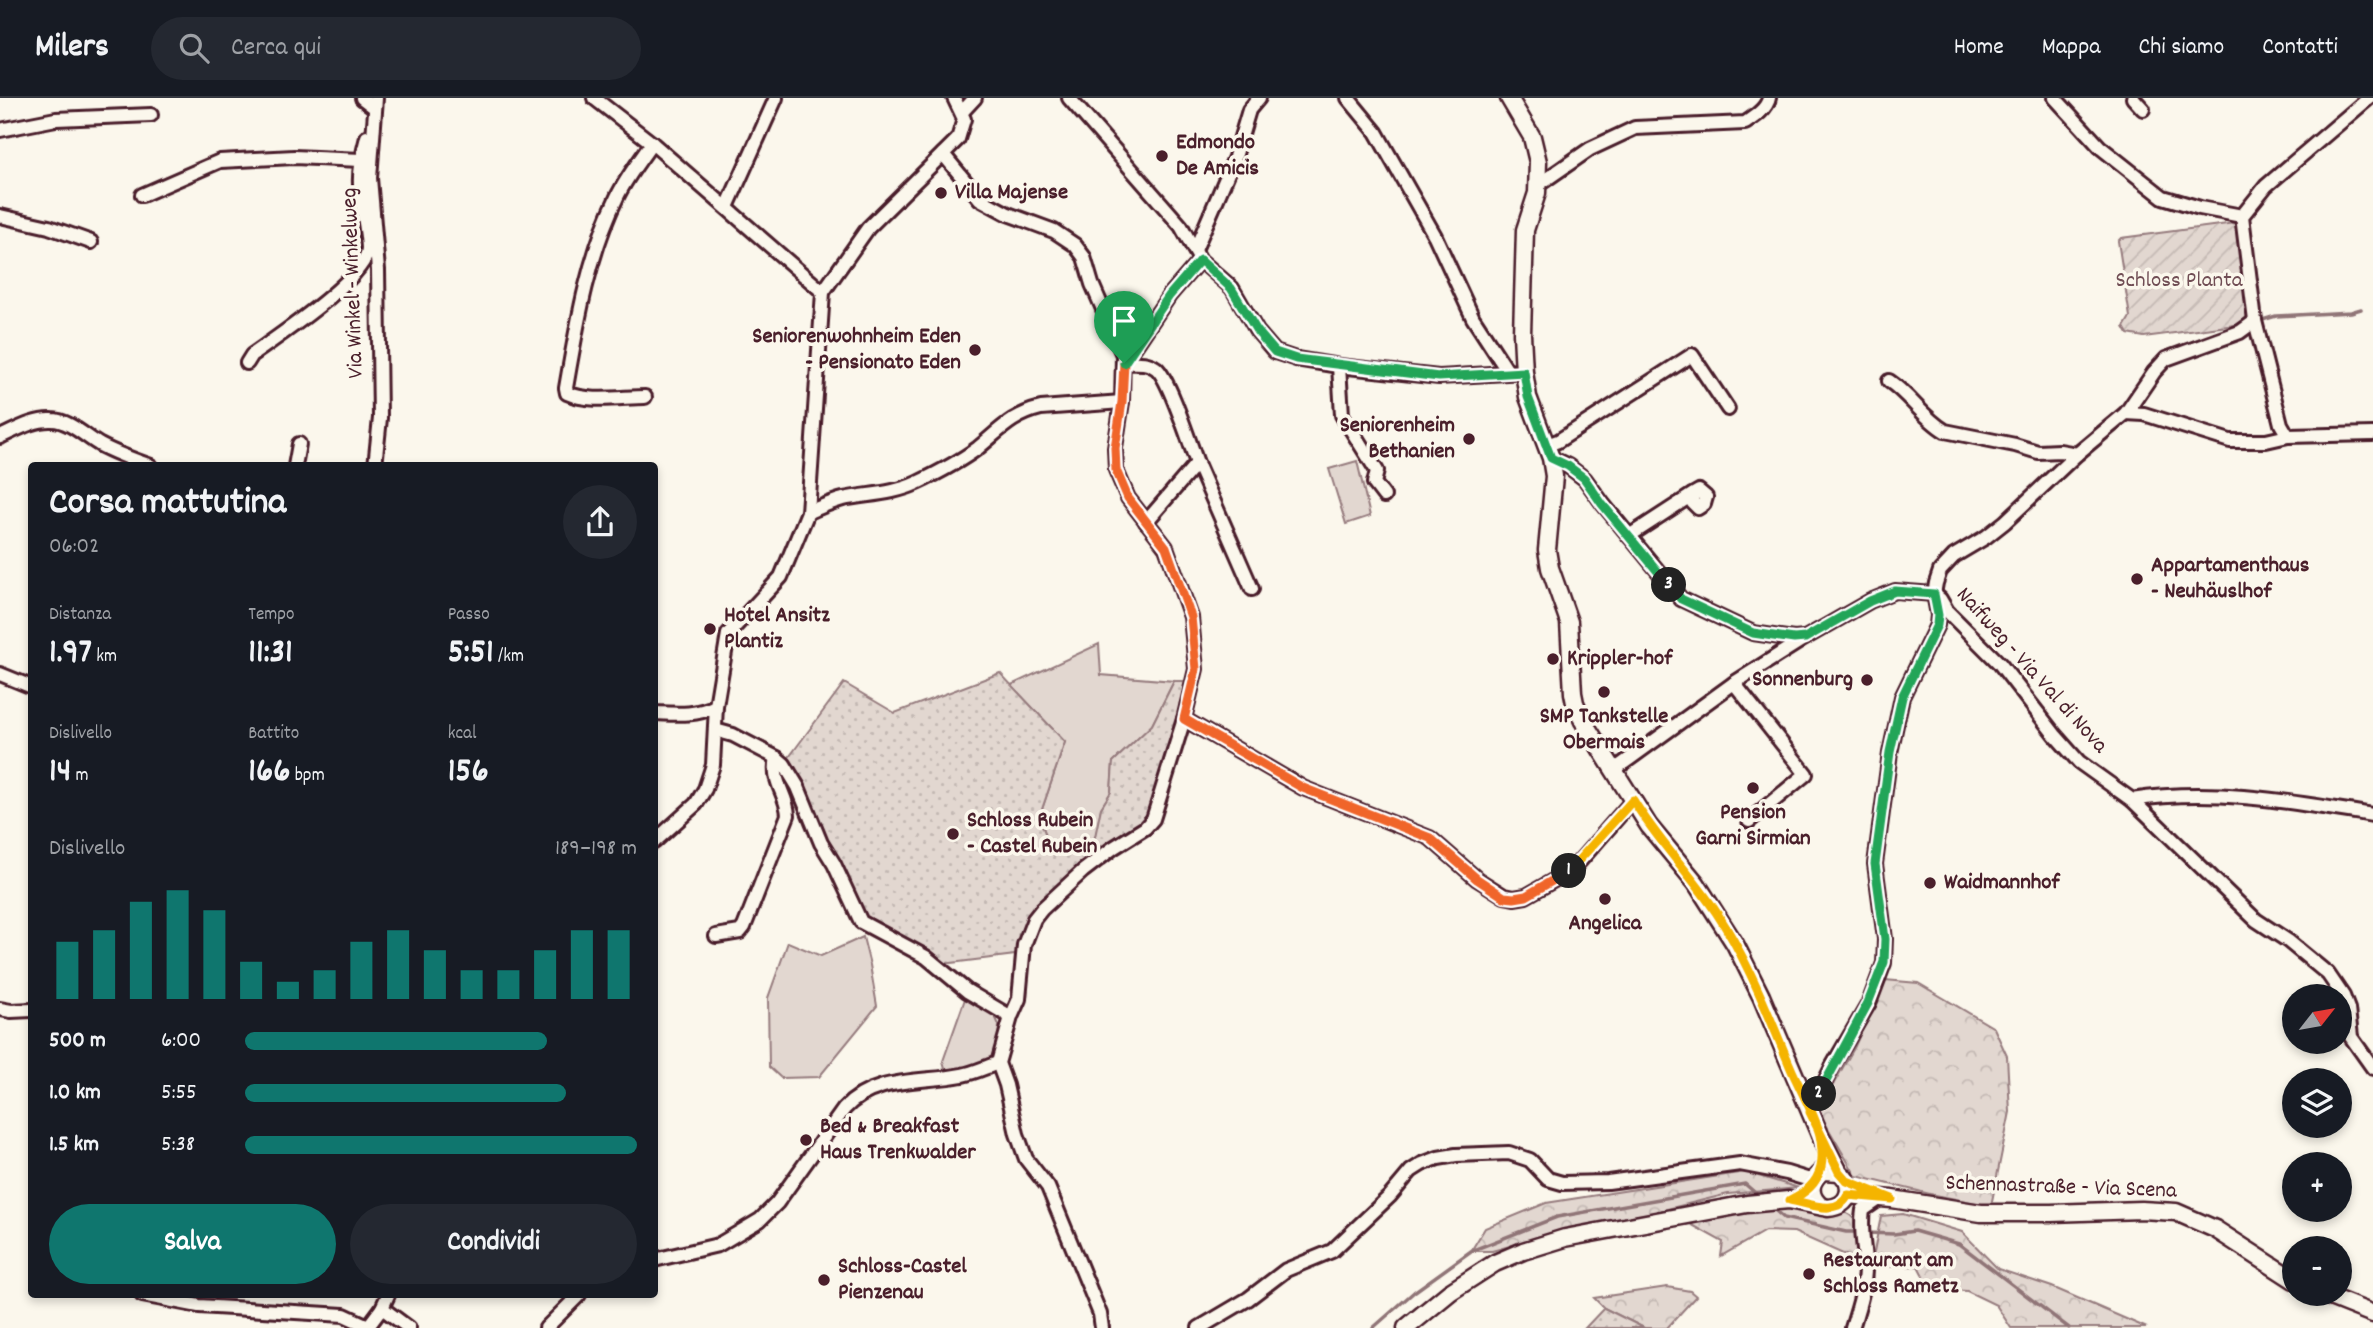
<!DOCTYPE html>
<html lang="it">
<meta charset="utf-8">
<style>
body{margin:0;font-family:Dekko,sans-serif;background:#242831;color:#f1f3f6;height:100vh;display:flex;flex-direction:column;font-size:26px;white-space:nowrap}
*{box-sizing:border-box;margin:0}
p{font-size:23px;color:#9ea1a6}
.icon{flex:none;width:38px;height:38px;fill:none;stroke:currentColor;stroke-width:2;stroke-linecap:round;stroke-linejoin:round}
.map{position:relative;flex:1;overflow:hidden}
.panel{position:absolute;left:28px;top:364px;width:630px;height:836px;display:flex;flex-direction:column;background:#171b24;border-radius:7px;box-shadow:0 4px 10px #0003}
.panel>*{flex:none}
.needle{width:46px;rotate:59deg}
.fabs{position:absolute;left:2282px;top:886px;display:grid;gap:14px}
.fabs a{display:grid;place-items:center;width:70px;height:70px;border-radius:50%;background:#171b24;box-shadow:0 4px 10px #0003;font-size:35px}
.pin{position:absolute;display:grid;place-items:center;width:60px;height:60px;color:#fff;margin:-72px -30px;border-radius:50% 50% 50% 0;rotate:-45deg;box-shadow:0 0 7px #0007}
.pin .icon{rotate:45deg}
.km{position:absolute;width:35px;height:35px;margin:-18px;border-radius:50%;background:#222;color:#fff;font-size:19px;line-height:35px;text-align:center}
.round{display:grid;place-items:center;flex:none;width:74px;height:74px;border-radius:37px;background:#242831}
.overview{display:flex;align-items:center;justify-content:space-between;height:119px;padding:0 21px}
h1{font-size:38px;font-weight:700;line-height:52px}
.metrics{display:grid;grid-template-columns:repeat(3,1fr);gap:10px;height:119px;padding:7px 21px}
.metrics div{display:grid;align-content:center}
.metrics b{font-size:35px;font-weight:700}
.metrics small{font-size:19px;font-weight:400}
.metrics p{font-size:19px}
.chart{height:196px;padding:14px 21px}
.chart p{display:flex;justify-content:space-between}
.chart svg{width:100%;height:126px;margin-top:7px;stroke:#0f766e;stroke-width:6}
.cta{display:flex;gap:14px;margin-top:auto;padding:14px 21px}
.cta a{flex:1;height:80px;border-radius:42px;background:#0f766e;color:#fff;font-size:28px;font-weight:700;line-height:80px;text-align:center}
.cta a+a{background:#242831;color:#f1f3f6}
ul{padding:0 21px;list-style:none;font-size:23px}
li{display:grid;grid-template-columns:112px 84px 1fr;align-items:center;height:52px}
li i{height:18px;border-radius:9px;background:#0f766e}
header{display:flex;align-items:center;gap:42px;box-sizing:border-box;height:98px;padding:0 35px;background:#171b24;border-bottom:2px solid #363941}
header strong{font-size:33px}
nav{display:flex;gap:38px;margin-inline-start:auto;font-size:24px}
.search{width:490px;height:63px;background:#242831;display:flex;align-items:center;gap:18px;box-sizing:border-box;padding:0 24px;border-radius:38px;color:#9ea1a6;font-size:26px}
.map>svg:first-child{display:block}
.grass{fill:#e2d7d0;stroke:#967b7e;stroke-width:2}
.forest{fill:url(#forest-crowns);stroke:#967b7e;stroke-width:2}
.park{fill:url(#park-dots);stroke:#967b7e;stroke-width:2}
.garden{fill:url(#garden-furrows);stroke:#967b7e;stroke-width:2}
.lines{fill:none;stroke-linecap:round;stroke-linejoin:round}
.stream{stroke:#907477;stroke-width:3.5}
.street-casing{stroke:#4a1f2b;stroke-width:18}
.secondary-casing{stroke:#4a1f2b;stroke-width:21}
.street{stroke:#fbf7ec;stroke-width:12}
.secondary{stroke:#fbf7ec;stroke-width:16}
.split-1-casing{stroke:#fff;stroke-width:14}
.split-2-casing{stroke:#fff;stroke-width:14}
.split-3-casing{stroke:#fff;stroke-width:14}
.split-4-casing{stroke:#fff;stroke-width:14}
.split-1{stroke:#f0652b;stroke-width:9}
.split-2{stroke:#f5b400;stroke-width:9}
.split-3{stroke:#22a559;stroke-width:9}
.split-4{stroke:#22a559;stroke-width:9}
.poi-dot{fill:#4a1f2b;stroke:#fbf7ec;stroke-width:2.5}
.labels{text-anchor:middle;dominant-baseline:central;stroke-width:7;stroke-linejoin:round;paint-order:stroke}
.poi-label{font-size:23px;font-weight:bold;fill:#4a1f2b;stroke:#fbf7ec;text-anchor:start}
.park-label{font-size:23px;fill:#704d54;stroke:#fbf7ec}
.street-label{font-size:23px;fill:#4a1f2b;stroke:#fbf7ec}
</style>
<header>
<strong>Milers</strong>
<div class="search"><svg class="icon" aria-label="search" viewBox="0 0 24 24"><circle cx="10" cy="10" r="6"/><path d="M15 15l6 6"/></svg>Cerca qui</div>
<nav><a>Home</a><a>Mappa</a><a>Chi siamo</a><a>Contatti</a></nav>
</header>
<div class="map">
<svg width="2373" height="1230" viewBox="0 0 2373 1230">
<defs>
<pattern id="forest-crowns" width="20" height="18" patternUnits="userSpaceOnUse" patternTransform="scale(1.75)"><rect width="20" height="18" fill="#e2d7d0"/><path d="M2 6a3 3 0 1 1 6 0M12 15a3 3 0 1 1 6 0" fill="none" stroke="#c3b8b3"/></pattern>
<pattern id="park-dots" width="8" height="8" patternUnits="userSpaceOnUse" patternTransform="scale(1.75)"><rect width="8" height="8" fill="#e2d7d0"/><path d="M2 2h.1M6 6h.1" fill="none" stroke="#c3b8b3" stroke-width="1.8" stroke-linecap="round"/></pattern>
<pattern id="garden-furrows" width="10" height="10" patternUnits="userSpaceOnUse" patternTransform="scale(1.75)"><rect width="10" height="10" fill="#e2d7d0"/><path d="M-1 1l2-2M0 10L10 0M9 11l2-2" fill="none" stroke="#c3b8b3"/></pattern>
</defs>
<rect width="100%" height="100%" fill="#fbf7ec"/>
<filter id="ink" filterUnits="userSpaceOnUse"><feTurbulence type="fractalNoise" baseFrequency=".0143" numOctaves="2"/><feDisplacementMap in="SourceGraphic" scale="14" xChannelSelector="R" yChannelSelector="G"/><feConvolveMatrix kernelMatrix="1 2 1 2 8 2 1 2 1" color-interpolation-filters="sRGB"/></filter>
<g filter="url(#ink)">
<!-- grass -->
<g class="grass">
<path d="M 1357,363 L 1370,418 L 1346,426 L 1329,371 Z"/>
<path d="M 1099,546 L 1101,577 L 1174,583 L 1152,627 L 1113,664 L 1111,694 L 1101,710 L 1093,753 L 1054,757 L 1039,720 L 1065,644 L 1011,587 Z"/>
<path d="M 863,839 L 870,867 L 877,908 L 819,979 L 781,980 L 769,969 L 768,900 L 788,844 L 821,858 Z"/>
<path d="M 966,898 L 995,918 L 999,927 L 998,944 L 994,957 L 986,967 L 952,973 L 945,970 L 943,963 Z"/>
</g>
<!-- forest -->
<g class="forest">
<path d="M 1885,882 L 1918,885 L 1994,930 L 2007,958 L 2010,1014 L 1991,1108 L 1930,1096 L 1856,1078 L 1818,1013 L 1854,950 Z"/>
<path d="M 1745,1074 L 1799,1090 L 1728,1096 L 1651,1115 L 1581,1128 L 1492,1153 L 1471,1153 L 1485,1130 L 1546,1105 Z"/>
<path d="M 1795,1108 C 1809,1109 1846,1109 1854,1121 C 1861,1131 1859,1148 1859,1160 L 1852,1160 L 1794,1134 L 1765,1133 L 1721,1158 L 1723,1144 L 1685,1123 Z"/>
<path d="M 1903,1116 L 1962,1134 L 1998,1171 L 2052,1189 L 2147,1230 L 2011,1230 L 1996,1207 L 1967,1193 L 1930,1191 L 1918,1168 L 1871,1169 L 1881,1118 Z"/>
<path d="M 1667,1189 L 1690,1193 L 1696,1198 L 1667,1230 L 1644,1230 L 1604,1210 L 1594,1200 Z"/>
</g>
<!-- park -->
<g class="park">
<path d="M 1000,575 L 1065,644 L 1039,720 L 1054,757 L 1092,753 L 1101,710 L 1111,694 L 1113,664 L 1152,627 L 1174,583 L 1193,583 L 1153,721 L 1034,821 L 1023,856 L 935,867 L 861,824 L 784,666 L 844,585 L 895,615 Z"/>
<path d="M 1604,1210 L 1644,1230 L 1585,1230 Z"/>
</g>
<!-- garden -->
<path class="garden" d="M 2235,125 L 2240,127 L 2250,221 L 2243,226 L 2144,239 L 2128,236 L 2124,229 L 2130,219 L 2118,143 L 2121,140 Z"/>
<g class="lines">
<!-- stream -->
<g class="stream">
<path d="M 2259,223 L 2276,218 L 2351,214 L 2361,211"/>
<path d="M 1771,1109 L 1784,1120 L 1846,1134 L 1859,1134"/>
<path d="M 1867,1135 L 1894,1136 L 1914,1133 L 1959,1146 L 2069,1230"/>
<path d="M 1373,1230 L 1414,1194 L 1471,1153 L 1557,1119 L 1745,1086 L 1760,1099"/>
</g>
<defs>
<g id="street">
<path d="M 362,0 L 375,10"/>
<path d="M 594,0 L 652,45 L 823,194"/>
<path d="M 1069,0 L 1181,128 L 1200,162 L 1232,190 L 1257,233 L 1275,254 L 1296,261 L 1339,268 L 1439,279 L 1524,274"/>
<path d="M 1348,0 L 1376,34 L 1435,138 L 1473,220 L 1508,274"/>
<path d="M 2055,0 L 2100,49 L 2163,99 L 2200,110 L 2242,118"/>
<path d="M 2133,0 L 2143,11"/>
<path d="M 962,14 L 975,0"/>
<path d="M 0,32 L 56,21 L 151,17"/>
<path d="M 943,56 L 980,101 L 1008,116 L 1054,133 L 1075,147 L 1084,159 L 1092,186 L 1123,257 L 1122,304 L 1115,350 L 1116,372 L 1128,400 L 1166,449 L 1191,519 L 1196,571 L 1184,621 L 1153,721 L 1145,730 L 1113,750 L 1083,773 L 1042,811 L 1034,821 L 1024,847 L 1019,901 L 1011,919 L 998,965 L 1006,987 L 1017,1036 L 1026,1061 L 1048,1089 L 1100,1216 L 1102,1230"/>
<path d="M 1538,87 L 1590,51 L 1635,30 L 1745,25 C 1754,19 1767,11 1769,0"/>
<path d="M 142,97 L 220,63 L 294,59 L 361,62"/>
<path d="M 727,109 L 776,0"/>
<path d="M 0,118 L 49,129 L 91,144"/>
<path d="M 1195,152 L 1235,59 L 1249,12 L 1259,0"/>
<path d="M 247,265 L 252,257 C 277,239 368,179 368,150 C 367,129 361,107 360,86 C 359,70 363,54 367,39"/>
<path d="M 1124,265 C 1136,265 1146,263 1156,270 C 1169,280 1190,346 1197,365 L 1146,424"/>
<path d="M 1124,265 L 1169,198 L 1200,162"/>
<path d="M 1339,268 L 1342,317 L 1377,373 L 1374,385 L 1384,398"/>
<path d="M 1889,283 C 1910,297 1923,320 1945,333 L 2015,347 L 2038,354 L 2060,353 L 2077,356"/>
<path d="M 645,299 C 622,299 589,305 567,295 L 566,290 C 577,226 588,158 617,99 C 626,80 640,62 652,45"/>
<path d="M 2126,315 L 2144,316 L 2230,343 L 2266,343 L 2288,338 L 2373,336"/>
<path d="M 2288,338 L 2281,326 L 2255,223 L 2242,118 L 2266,88 L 2369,0"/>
<path d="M 0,339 C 16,332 34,321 52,322 C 69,322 86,339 100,347 C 117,356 134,362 151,368"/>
<path d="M 1547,347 L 1558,343 L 1692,257 L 1728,311"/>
<path d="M 1551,360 L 1568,368 L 1585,381 L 1603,406 L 1681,501 L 1753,535 L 1794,541 L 1805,540"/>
<path d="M 1197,365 L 1252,491"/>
<path d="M 295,368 L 299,346"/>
<path d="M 375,368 L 380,320 L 378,172 L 370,80 L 376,0"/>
<path d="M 808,414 C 819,410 831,404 843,401 C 868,396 894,396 917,385 C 938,375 959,364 978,350 C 1000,332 1012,317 1041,310 L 1122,304"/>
<path d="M 1629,438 L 1692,397 L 1699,393 L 1706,399 L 1704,406 L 1698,410 L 1693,405 L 1692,397"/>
<path d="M 1934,496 L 1940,501 L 1947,513 L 2000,566 L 2055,637 L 2079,664 L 2132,702 L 2256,822 L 2288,843 L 2328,876 L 2343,898 L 2348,911 L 2351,939 L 2373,970"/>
<path d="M 0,576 L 32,589"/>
<path d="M 1734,585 L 1806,676 L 1749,723"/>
<path d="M 654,615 C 677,616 695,618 716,608"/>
<path d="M 1184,621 L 1303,690 L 1430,740 L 1477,781 L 1504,798 L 1514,800 L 1526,798 L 1572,772 L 1633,702"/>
<path d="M 715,632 L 733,637 L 777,660 L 784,666 L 798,689 L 821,745 L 834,766 L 861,824 L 926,859 L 967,893 L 1011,919"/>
<path d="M 1614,672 L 1734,585 L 1805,540 L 1870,503 L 1895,493 L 1934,496"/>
<path d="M 2132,702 C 2212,689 2294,704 2373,717"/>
<path d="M 654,744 L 696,706 L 705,691 L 713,667 L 716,608 L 728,536 L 781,479 L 808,414 L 823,194 L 868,130 L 958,41 L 964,21 L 954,0"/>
<path d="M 716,838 L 740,834 L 744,829 L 788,717 C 787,695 771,685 777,660"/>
<path d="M 0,911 L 11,913 L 32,912"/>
<path d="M 1810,1014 L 1833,967 L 1869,905 L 1884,865 L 1885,841 L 1875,766 L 1890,655 L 1902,599 L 1937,527 L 1938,517 L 1934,496 L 1936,485 L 1940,473 L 1954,458 L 1986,439 L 2005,424 L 2077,356 L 2126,315 L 2154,274 L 2166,261 L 2240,234 L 2255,223"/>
<path d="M 654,1162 L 718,1147 L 760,1122 L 777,1105 L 844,1011 C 874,978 922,985 962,977 C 974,975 986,969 998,965"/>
<path d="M 142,1197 L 199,1208 L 344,1217 L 368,1228"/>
<path d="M 382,1210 L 409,1230"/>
<path d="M 367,1230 L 382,1210 L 388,1197"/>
<path d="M 546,1230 L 579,1197"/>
<path d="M 1199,1230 L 1248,1201 L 1286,1172 L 1332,1153 L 1390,1098 L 1411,1073 L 1422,1066 L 1438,1060 L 1456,1057 L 1509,1055 L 1530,1062 L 1548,1081 L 1562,1085 L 1608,1084 L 1740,1066 L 1787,1075 L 1813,1083"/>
<path d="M 1852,1230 C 1859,1208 1866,1187 1865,1163 C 1864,1146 1860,1130 1863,1112 L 1879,1101"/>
</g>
<g id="secondary">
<path d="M 1509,0 L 1532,39 L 1538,64 L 1537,95 L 1525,132 L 1522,236 L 1524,274 L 1528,299 L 1551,360 L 1554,378 L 1547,452 L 1550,470 L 1569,524 L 1573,595 L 1575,605 L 1583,623 L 1649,728 L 1696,785 L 1735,846 L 1761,898 L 1820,1037 L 1839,1074"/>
<path d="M 1848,1097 L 1892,1101 L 1981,1115 L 2051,1115 L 2141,1112 L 2176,1114 L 2215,1131 L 2294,1182"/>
<path d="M 2320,1195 L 2373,1216"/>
<path d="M 1406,1230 L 1450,1194 L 1495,1165 L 1523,1153 L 1565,1140 L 1747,1106 L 1789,1102 L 1828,1110 C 1850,1109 1856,1087 1839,1074 L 1823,1073 C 1808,1083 1808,1099 1822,1109"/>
</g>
</defs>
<!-- street casing -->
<use href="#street" class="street-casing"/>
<!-- secondary casing -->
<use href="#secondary" class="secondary-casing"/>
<!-- street -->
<use href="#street" class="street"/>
<!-- secondary -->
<use href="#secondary" class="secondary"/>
</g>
</g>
<g class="lines" filter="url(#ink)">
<defs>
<path id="split-1" d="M 1124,265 L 1122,304 L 1115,350 L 1116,372 L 1128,400 L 1166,449 L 1191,519 L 1196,571 L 1184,621 L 1303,690 L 1430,740 L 1477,781 L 1504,799 L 1514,800 L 1526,798 L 1569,773"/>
<path id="split-2" d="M 1569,773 L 1633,702 C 1657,742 1690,775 1716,814 C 1748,862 1768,916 1790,968 C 1799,990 1814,1014 1820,1037 C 1822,1046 1823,1060 1821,1069 C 1817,1086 1805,1095 1790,1102 C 1808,1105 1838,1119 1848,1097 L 1892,1101 L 1847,1083 L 1839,1074 L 1810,1014 L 1819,996"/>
<path id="split-3" d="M 1669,487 L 1681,501 L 1753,535 L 1794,541 L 1805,540 L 1870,503 L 1895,493 L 1934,496 L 1938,517 L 1937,527 L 1902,599 L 1890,654 L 1875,766 L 1885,841 L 1884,864 L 1868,905 L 1819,996"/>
<path id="split-4" d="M 1124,265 L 1169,198 L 1200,162 L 1231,190 L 1257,233 L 1275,254 L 1296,261 L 1439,279 L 1524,274 L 1528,299 L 1551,360 L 1568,368 L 1584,380 L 1602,406 L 1669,487"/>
</defs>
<!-- split-1 casing -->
<use href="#split-1" class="split-1-casing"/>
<!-- split-2 casing -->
<use href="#split-2" class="split-2-casing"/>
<!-- split-3 casing -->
<use href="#split-3" class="split-3-casing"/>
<!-- split-4 casing -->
<use href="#split-4" class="split-4-casing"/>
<!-- split-1 -->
<use href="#split-1" class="split-1"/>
<!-- split-2 -->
<use href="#split-2" class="split-2"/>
<!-- split-3 -->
<use href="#split-3" class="split-3"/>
<!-- split-4 -->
<use href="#split-4" class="split-4"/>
</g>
<!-- markers -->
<g class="poi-dot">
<circle cx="1162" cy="58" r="7"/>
<circle cx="941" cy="95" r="7"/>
<circle cx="975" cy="252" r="7"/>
<circle cx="1469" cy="341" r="7"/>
<circle cx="2137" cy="481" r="7"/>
<circle cx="710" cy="531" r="7"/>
<circle cx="1553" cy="561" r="7"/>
<circle cx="1867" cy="582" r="7"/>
<circle cx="1604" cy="594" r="7"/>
<circle cx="1753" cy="690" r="7"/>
<circle cx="953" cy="736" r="7"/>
<circle cx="1930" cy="785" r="7"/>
<circle cx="1605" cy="801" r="7"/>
<circle cx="806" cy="1042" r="7"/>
<circle cx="1809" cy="1176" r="7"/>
<circle cx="824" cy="1182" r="7"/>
</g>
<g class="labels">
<!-- poi labels -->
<g class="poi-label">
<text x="1176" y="45">Edmondo<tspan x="1176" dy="26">De Amicis</tspan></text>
<text x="955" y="95">Villa Majense</text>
<text x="961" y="239" text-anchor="end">Seniorenwohnheim Eden<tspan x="961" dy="26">- Pensionato Eden</tspan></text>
<text x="1455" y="328" text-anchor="end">Seniorenheim<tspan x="1455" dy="26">Bethanien</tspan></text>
<text x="2151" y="468">Appartamenthaus<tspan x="2151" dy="26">- Neuhäuslhof</tspan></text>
<text x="724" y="518">Hotel Ansitz<tspan x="724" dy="26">Plantiz</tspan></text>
<text x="1567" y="561">Krippler-hof</text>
<text x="1853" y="582" text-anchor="end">Sonnenburg</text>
<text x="1604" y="619" text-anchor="middle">SMP Tankstelle<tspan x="1604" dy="26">Obermais</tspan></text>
<text x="1753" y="715" text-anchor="middle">Pension<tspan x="1753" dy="26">Garni Sirmian</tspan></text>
<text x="967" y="723">Schloss Rubein<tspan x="967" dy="26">- Castel Rubein</tspan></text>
<text x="1944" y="785">Waidmannhof</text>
<text x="1605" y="826" text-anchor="middle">Angelica</text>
<text x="820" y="1029">Bed &amp; Breakfast<tspan x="820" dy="26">Haus Trenkwalder</tspan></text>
<text x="1823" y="1163">Restaurant am<tspan x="1823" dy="26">Schloss Rametz</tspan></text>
<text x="838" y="1169">Schloss-Castel<tspan x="838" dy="26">Pienzenau</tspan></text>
</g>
<!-- park labels -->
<g class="park-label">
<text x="2179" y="183">Schloss Planta</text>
</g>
<!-- street labels -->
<g class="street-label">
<text transform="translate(354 185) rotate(-92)">Via Winkel - Winkelweg</text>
<text transform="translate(2031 573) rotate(48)">Naifweg - Via Val di Nova</text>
<text transform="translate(2061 1090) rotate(2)">Schennastraße - Via Scena</text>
</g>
</g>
</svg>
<div class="fabs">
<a><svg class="needle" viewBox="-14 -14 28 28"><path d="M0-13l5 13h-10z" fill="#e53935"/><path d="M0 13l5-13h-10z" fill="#9ea1a6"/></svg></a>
<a><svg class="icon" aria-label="layers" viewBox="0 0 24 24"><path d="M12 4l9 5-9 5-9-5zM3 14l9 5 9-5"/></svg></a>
<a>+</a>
<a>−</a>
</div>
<div class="pin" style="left:1124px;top:265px;background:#1e9e55"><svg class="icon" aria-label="arrive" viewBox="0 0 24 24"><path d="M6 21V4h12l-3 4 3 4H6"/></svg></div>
<b class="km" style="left:1569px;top:773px">1</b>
<b class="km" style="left:1819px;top:996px">2</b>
<b class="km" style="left:1669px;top:487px">3</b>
<section class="panel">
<div class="overview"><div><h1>Corsa mattutina</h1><p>06:02</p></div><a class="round"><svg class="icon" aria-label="share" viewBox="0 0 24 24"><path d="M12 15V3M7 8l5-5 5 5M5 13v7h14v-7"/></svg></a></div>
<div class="metrics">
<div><p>Distanza</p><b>1.97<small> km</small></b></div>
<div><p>Tempo</p><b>11:31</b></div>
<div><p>Passo</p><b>5:51<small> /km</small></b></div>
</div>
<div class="metrics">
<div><p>Dislivello</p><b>14<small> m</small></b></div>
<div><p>Battito</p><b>166<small> bpm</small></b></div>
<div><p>kcal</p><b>156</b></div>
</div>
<div class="chart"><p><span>Dislivello</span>189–198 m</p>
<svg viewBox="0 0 160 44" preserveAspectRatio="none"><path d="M5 44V24M15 44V20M25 44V10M35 44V6M45 44V13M55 44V31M65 44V38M75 44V34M85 44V24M95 44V20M105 44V27M115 44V34M125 44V34M135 44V27M145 44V20M155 44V20"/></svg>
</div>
<ul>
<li><b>500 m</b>6:00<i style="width:77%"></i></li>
<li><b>1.0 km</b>5:55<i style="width:82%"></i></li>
<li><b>1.5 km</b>5:38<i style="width:100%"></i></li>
</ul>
<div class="cta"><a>Salva</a><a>Condividi</a></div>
</section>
</div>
